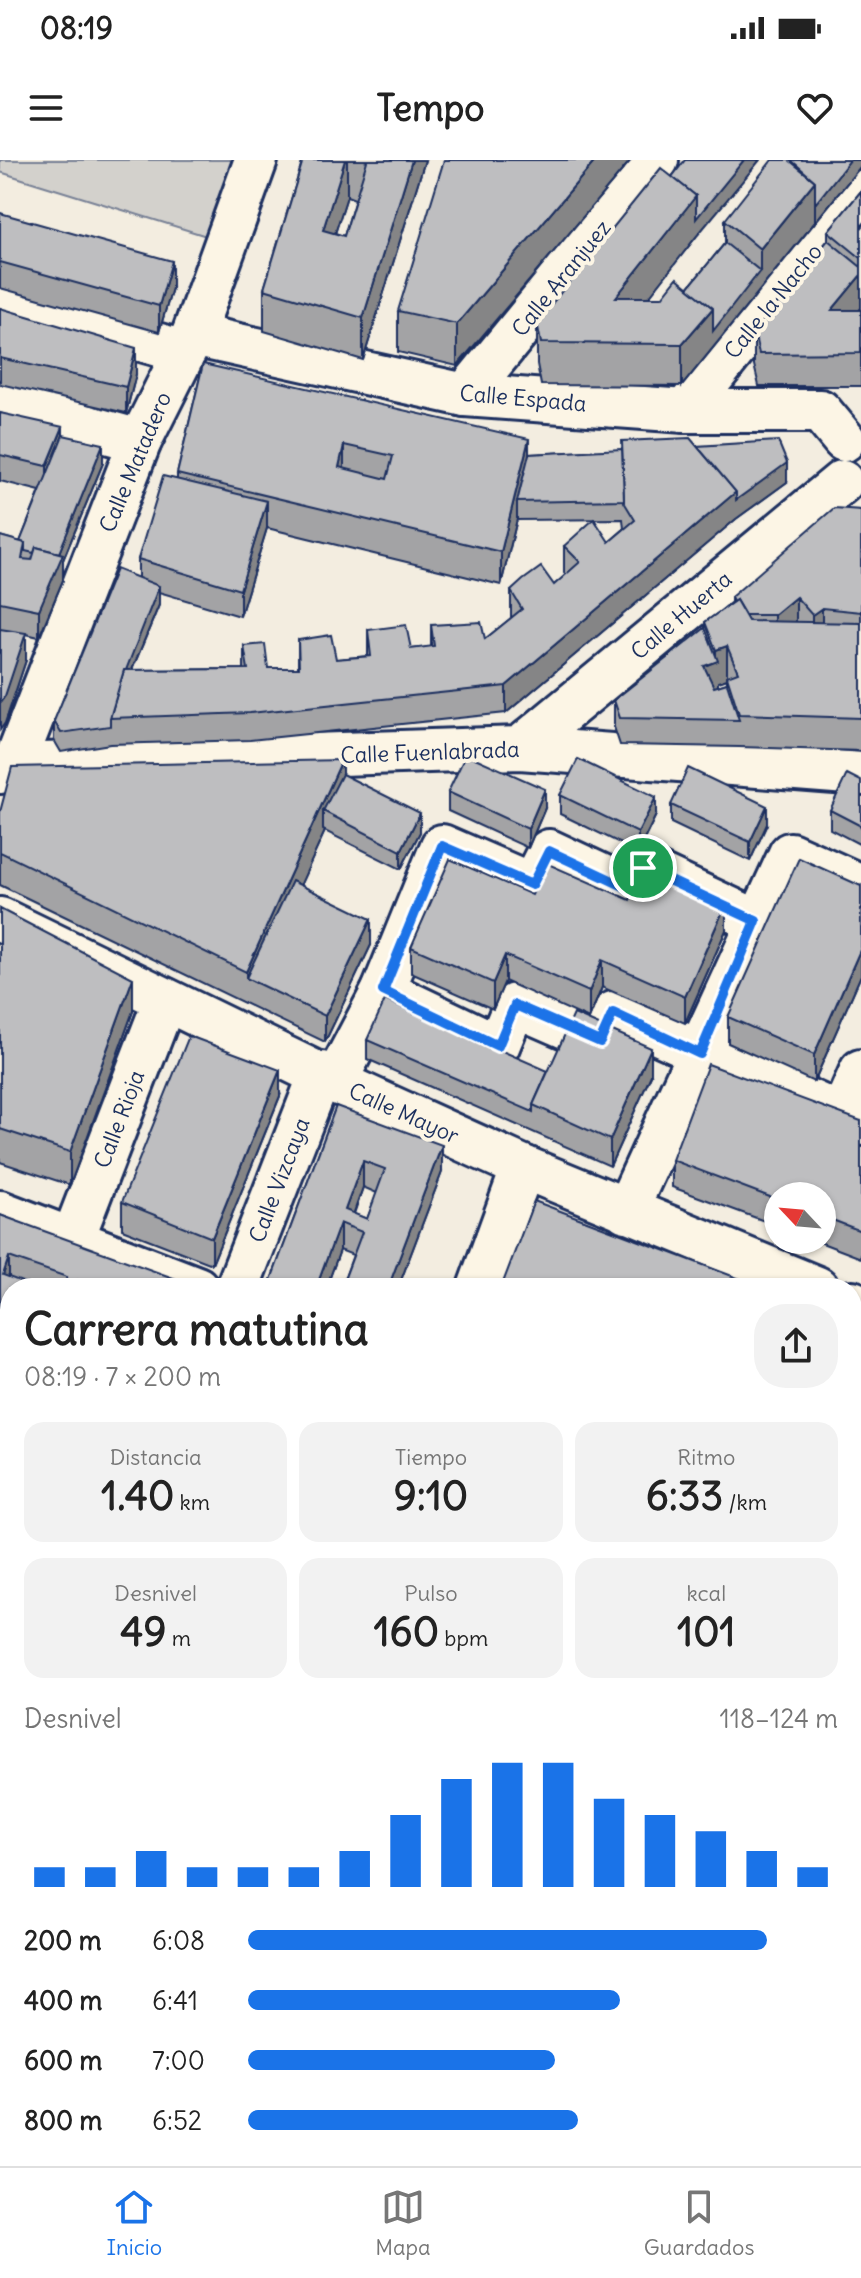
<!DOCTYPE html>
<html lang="es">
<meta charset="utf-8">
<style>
body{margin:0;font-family:Delius,sans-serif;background:#f2f2f2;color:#222;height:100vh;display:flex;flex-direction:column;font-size:30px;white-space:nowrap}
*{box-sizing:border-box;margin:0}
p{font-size:26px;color:#767676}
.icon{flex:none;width:44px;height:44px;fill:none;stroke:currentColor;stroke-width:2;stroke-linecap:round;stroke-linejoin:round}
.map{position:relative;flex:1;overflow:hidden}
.details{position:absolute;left:0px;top:1118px;width:862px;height:888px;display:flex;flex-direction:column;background:#fff;border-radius:32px 32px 0 0;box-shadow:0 2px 6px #0004}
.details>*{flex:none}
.needle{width:52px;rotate:296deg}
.controls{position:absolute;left:764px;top:1022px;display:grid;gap:16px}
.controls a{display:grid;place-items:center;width:72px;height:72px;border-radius:50%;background:#fff;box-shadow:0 2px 6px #0004;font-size:40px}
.pin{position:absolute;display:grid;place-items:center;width:68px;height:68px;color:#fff;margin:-34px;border:4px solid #fff;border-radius:50%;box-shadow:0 2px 8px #0007}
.round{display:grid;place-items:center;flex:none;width:84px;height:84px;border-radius:32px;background:#f2f2f2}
.headline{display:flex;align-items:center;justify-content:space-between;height:136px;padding:0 24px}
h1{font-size:44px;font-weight:700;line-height:60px}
.figures{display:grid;grid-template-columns:repeat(3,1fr);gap:12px;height:136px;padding:8px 24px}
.figures div{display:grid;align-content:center;border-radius:20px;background:#f2f2f2;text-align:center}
.figures b{font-size:40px;font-weight:700}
.figures small{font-size:22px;font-weight:400}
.figures p{font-size:22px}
.chart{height:224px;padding:16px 24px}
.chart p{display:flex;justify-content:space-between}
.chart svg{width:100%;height:144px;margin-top:8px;stroke:#1a73e8;stroke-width:6}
ul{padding:0 24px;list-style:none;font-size:26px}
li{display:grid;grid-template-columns:128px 96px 1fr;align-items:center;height:60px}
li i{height:20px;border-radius:10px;background:#1a73e8}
.status{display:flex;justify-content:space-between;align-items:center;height:56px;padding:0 40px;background:#fff;direction:ltr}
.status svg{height:22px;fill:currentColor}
header{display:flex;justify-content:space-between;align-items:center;height:104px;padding:0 24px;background:#fff;font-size:36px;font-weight:700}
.tabs{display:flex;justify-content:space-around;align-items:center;height:112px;border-top:2px solid #e0e0e0;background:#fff;font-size:22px;color:#767676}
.tabs a{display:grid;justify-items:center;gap:4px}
.tabs .on{color:#1a73e8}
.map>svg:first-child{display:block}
.green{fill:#d3d1cc;stroke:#778095;stroke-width:2}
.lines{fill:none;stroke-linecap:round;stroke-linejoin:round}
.minor-casing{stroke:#1b2f5e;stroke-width:48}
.minor{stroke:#fcf5e5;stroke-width:42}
.wall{fill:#a3a3a5;stroke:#1b2f5e;stroke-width:2;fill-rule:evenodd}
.shaded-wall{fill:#858586;stroke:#1b2f5e;stroke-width:2}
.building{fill:#bebec0;stroke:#1b2f5e;stroke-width:2;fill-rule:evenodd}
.route-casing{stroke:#fff;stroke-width:16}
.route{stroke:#1a73e8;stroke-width:10}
.labels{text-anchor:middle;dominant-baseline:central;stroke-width:8;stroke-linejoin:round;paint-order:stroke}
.street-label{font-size:22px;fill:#1b2f5e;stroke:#fcf5e5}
</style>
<div class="status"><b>08:19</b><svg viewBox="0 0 49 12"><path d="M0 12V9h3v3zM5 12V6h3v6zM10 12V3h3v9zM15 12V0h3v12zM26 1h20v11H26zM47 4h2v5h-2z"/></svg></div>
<header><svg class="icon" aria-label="menu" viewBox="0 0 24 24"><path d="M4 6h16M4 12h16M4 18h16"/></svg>Tempo<svg class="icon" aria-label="heart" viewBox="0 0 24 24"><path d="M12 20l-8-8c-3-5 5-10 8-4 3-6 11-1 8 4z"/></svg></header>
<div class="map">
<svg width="861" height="2006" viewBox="0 0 861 2006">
<rect width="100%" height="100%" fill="#f3ede0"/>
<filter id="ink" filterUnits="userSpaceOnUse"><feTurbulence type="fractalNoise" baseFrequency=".0125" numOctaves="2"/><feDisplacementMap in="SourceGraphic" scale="16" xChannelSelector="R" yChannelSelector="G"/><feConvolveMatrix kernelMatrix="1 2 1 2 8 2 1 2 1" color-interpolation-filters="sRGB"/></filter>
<g filter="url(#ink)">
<!-- green -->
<path class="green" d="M 0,0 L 256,0 L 229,83 L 0,12 Z"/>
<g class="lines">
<defs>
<g id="minor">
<path d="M 0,140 L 184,192"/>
<path d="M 193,175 L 465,235 L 685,251 L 820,251 L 844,280"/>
<path d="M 465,235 L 657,0"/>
<path d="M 0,243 L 140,281"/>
<path d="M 685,251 L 861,32"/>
<path d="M 520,588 L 842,322"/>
<path d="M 14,605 L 140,281 L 193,175 L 256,0"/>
<path d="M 0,612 L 14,605 L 520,588 L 861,614"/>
<path d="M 0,759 L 335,922 L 523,1007 L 817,1128"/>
<path d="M 383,831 L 498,886 L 515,845 L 600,882 L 613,853 L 861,964"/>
<path d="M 335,922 L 383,831 L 442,686 L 532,725 L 549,691 L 630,729 L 643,708 L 756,761"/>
<path d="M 841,956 L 861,911"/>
<path d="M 626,1051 L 790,694 L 861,726"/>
<path d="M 0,1052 L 197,1128"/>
<path d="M 73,1078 L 165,840"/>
<path d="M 237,1128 L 321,913"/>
<path d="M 479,1128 L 523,1007"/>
<path d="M 852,1142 L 861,1146"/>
<path d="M 852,1367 L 861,1370"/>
<path d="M 0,1479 L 10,1488"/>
<path d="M 0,1570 L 10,1556"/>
<path d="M 852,1572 L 861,1576"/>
<path d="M 852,1803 L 861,1775"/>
<path d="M 0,1927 L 10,1901"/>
<path d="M 468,1996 L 494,2006"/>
<path d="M 159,2006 L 162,1996"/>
<path d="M 523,2006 L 527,1996"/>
<path d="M 784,2006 L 787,1996"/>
</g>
</defs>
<!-- minor casing -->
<use href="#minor" class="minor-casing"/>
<!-- minor -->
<use href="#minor" class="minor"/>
</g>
<!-- wall -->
<g class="wall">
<path d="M 303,0 L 425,0 L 363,200 L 264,171 L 264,129 ZM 347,36 L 355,39 L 344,76 L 335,73 Z"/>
<path d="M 631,0 L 457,206 L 398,192 L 398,151 Z"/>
<path d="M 861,0 L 861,6 L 682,226 L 541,225 L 537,204 L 537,162 L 672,17 L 696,77 L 648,137 L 662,137 L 688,128 L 725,83 L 725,60 Z"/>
<path d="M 861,31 L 861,148 L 859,150 L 861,150 L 861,226 L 759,226 L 754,205 L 754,172 L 828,80 L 828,71 Z"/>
<path d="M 0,53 L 172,128 L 159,172 L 0,128 Z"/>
<path d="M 0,148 L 136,214 L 126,253 L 0,224 Z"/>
<path d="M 203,204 L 529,294 L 697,286 L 787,322 L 736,359 L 506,553 L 250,580 L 110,584 L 61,592 L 54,580 L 54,561 L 138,418 L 138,399 L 177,320 L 177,314 ZM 517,359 L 517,360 L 623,359 L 624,369 L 609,382 L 564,386 L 564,413 L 566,415 L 554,425 L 511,431 L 511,458 L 485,479 L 431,465 L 431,487 L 411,489 L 368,470 L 368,496 L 336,499 L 298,480 L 298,508 L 268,508 L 244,486 L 244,509 L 132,510 L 159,445 L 159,432 L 240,456 L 267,368 L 501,425 Z"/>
<path d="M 0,253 L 63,275 L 103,303 L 63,400 L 63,420 L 39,477 L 26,474 L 26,500 L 5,563 L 0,469 L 0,376 L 20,382 L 40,331 L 0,321 Z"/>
<path d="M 861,350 L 861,591 L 739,587 L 620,585 L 614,567 L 614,540 L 705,468 L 705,462 L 731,444 L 731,437 ZM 727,519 L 727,523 L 718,526 L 718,522 Z"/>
<path d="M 342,614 L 420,672 L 401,709 L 325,671 L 300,725 L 371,785 L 325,882 L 0,725 L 0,652 Z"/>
<path d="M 861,621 L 861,685 L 830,669 L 830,650 Z"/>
<path d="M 448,632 L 545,648 L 528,688 L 448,651 Z"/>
<path d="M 560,635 L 656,655 L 638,692 L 560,654 Z"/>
<path d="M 671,645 L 767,664 L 750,701 L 671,663 Z"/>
<path d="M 861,726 L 861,815 L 814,922 L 728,883 L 728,857 Z"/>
<path d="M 532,735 L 630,740 L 726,770 L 685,863 L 602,827 L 589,859 L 505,821 L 493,849 L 411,813 L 411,787 Z"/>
<path d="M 0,749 L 133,851 L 70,1025 L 0,1002 Z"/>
<path d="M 367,880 L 548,911 L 651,915 L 610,1006 L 367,899 Z"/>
<path d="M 280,936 L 212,1104 L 122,1069 L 122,1042 Z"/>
<path d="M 336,946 L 442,1012 L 398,1128 L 341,1128 L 353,1095 L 340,1090 L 326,1128 L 268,1128 ZM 363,1027 L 377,1033 L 367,1059 L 354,1054 Z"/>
<path d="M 861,961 L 861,1098 L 814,1080 L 822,1080 L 822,1036 L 778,1036 L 778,1066 L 672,1027 L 672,1000 Z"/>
<path d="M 0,1055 L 187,1128 L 10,1128 L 10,1309 L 7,1308 L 10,1310 L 10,1463 L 0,1453 Z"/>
<path d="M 852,1192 L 861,1196 L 861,1329 L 852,1326 Z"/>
<path d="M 852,1408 L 861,1411 L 861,1545 L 852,1542 Z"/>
<path d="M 568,1996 L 730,1996 L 730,2006 L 596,2006 Z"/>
</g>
<!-- shaded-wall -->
<g class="shaded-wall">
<path d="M 345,0 L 347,0 L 347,36 L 323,111 L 323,70 Z"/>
<path d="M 412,0 L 425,0 L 363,200 L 363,158 Z"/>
<path d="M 596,0 L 631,0 L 457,206 L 457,164 Z"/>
<path d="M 744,0 L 760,0 L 696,77 L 616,179 L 616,137 L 696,36 Z"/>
<path d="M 850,0 L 861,0 L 861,6 L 815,62 L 815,44 Z"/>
<path d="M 815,21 L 815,62 L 682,226 L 682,184 L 713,148 L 760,111 L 760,89 Z"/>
<path d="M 172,101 L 172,128 L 159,172 L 159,146 Z"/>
<path d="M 861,115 L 861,148 L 832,183 L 832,150 Z"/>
<path d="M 136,188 L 136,214 L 126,253 L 126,227 Z"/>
<path d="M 63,267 L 63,294 L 47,333 L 47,306 Z"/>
<path d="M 529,279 L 529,312 L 517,342 L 517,359 L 501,425 L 501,392 Z"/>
<path d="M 103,284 L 103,303 L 63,400 L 63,420 L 39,477 L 39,450 L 56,400 Z"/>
<path d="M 344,285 L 344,318 L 339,307 Z"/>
<path d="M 787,303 L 787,322 L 736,359 L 506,553 L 506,526 L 736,332 Z"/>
<path d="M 267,341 L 267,368 L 240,456 L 240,430 Z"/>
<path d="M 159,426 L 159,445 L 112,558 L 128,502 Z"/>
<path d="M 796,437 L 796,464 L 774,482 L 774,455 Z"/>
<path d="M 822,448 L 822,474 L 812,482 L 812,455 Z"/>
<path d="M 26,473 L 26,500 L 5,563 L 0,570 L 0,543 Z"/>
<path d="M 727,486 L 727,519 L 718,522 L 718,527 L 704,532 L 704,506 L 716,501 L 716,490 Z"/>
<path d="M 342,600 L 342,633 L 323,651 L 323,670 L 325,671 L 256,823 L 246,818 L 246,812 Z"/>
<path d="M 545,629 L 545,648 L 528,688 L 528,669 Z"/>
<path d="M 656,637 L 656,655 L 638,692 L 638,673 Z"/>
<path d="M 767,646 L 767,664 L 750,701 L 750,682 Z"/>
<path d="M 420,653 L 420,672 L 401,709 L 401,691 Z"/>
<path d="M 726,744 L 726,770 L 685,863 L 685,837 Z"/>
<path d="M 371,759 L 371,785 L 325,882 L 325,856 Z"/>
<path d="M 861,788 L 861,815 L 814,922 L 814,895 Z"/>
<path d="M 505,795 L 505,821 L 493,849 L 493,823 Z"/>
<path d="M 602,800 L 602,827 L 589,859 L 589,832 Z"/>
<path d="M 133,818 L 133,851 L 70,1025 L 70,992 Z"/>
<path d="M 651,888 L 651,915 L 610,1006 L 610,980 Z"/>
<path d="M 280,910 L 280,936 L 212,1104 L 212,1078 Z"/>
<path d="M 442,985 L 442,1012 L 398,1128 L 388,1128 Z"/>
<path d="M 363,1001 L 363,1027 L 349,1066 L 345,1050 Z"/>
<path d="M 340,1063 L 340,1090 L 326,1128 L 316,1128 Z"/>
<path d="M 9,1097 L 9,1123 L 3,1115 Z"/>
<path d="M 3,1496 L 3,1515 L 0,1519 L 0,1500 Z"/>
<path d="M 861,1638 L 861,1665 L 852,1689 L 852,1662 Z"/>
<path d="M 10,1785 L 10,1804 L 0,1832 L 0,1805 L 4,1794 Z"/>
<path d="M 113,1996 L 123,1996 L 119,2006 L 109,2006 Z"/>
<path d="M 726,1996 L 730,1996 L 730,2006 L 722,2006 Z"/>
</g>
<!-- building -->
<g class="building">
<path d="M 303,0 L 345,0 L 323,70 L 344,76 L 367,1 L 364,0 L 412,0 L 363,158 L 264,129 Z"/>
<path d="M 444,0 L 596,0 L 457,164 L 398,151 Z"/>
<path d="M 685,0 L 744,0 L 696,59 L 696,36 L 672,17 Z"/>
<path d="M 772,0 L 789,0 L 815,21 L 760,89 L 725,60 Z"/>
<path d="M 791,0 L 850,0 L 815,44 L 815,21 Z"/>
<path d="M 661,8 L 696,36 L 616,137 L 662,137 L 677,118 L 713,148 L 682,184 L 541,183 L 537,162 Z"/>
<path d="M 861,31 L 861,98 L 828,71 Z"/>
<path d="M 0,53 L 172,101 L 159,146 L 0,102 Z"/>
<path d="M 828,80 L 861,107 L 861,115 L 832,150 L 861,150 L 861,193 L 759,194 L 754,172 Z"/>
<path d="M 725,83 L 760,111 L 713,171 L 713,148 L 688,128 Z"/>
<path d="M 0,148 L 136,188 L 126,227 L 0,198 Z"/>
<path d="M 203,204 L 529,279 L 501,392 L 177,314 ZM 344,285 L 393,296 L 387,319 L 339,307 Z"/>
<path d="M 0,253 L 63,267 L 47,306 L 0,295 Z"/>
<path d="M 63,275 L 103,284 L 59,393 L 36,387 L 34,393 L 25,391 L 25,383 L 20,382 Z"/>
<path d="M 690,278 L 736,332 L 506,526 L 250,553 L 110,558 L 124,510 L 248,509 L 244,486 L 265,484 L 268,508 L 299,508 L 298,480 L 331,475 L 336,499 L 371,496 L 368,470 L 406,465 L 411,489 L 434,486 L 431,465 L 481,462 L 485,479 L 522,449 L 511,431 L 523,420 L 541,407 L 554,425 L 580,402 L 564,386 L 594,359 L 609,382 L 635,360 L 624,342 L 622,281 Z"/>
<path d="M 778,281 L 787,303 L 736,340 L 736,332 L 697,286 Z"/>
<path d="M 622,289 L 624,340 L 517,342 L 529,294 Z"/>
<path d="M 163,316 L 267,341 L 240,430 L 138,399 Z"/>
<path d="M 834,348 L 861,350 L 861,452 L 822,448 L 812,455 L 796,437 L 774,455 L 745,455 L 736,440 L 733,442 L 731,437 Z"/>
<path d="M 0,376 L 25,383 L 22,399 L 32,400 L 36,387 L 63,394 L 39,450 L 0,442 Z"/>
<path d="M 116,409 L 159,426 L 126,510 L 124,510 L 110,558 L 110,566 L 61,573 L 54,561 Z"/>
<path d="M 736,440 L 748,461 L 861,463 L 861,558 L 739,554 L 727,516 L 738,512 L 727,486 L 716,490 L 705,462 Z"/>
<path d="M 705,468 L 718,501 L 704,506 L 714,527 L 727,523 L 739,560 L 620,558 L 614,540 Z"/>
<path d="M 0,469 L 26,473 L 5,536 L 0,543 Z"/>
<path d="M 466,594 L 545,629 L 528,669 L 448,632 Z"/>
<path d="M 578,599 L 656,637 L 638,673 L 560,635 Z"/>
<path d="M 342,600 L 246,812 L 0,692 L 0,652 L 12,607 Z"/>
<path d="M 688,608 L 767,646 L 750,682 L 671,645 Z"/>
<path d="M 342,614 L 420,653 L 401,691 L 323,651 Z"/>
<path d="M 847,614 L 861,621 L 861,666 L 830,650 Z"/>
<path d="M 799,698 L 861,726 L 861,788 L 814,895 L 728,857 Z"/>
<path d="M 450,699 L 532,735 L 546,703 L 630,740 L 642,707 L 726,744 L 685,837 L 602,800 L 589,832 L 505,795 L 493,823 L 411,787 Z"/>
<path d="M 292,721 L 371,759 L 325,856 L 246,818 Z"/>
<path d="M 0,749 L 133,818 L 70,992 L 0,969 Z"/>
<path d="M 385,840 L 548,911 L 533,945 L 533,952 L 367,880 Z"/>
<path d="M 574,854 L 651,888 L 610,980 L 533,945 Z"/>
<path d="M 189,876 L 280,910 L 212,1078 L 122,1042 Z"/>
<path d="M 708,904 L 861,961 L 861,1071 L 822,1056 L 822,1036 L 778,1036 L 778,1040 L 672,1000 Z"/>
<path d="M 336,946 L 442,985 L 388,1128 L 341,1128 L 362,1072 L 340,1063 L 316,1128 L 268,1128 ZM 363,1001 L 385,1009 L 367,1059 L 345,1050 Z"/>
<path d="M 534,1041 L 764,1128 L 501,1128 Z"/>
<path d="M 0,1055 L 187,1123 L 186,1128 L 100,1128 L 78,1120 L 75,1128 L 63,1128 L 67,1117 L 9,1097 L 3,1115 L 38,1128 L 10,1128 L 10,1282 L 0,1279 Z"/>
<path d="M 852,1192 L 861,1196 L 861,1302 L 852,1299 Z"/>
<path d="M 0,1302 L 10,1310 L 10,1341 L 0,1352 L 0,1349 L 8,1342 L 0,1335 Z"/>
<path d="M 10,1341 L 10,1436 L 0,1426 L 0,1352 Z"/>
<path d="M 852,1408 L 861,1411 L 861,1518 L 852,1515 Z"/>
<path d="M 852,1596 L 861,1599 L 861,1638 L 852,1662 Z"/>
<path d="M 10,1654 L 10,1785 L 4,1802 L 4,1794 L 0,1793 L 0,1682 Z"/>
<path d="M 0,1793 L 4,1794 L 0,1805 Z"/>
<path d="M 861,1925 L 861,2006 L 834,2006 L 837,1996 L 852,1996 L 852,1952 Z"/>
<path d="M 10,1979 L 10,1996 L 113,1996 L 109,2006 L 0,2006 Z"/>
<path d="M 201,1996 L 463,1996 L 482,2003 L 480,2006 L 197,2006 Z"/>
<path d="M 643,1996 L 726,1996 L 722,2006 L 671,2006 Z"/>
</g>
</g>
<g class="lines" filter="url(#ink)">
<defs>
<path id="route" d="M 442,686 L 532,725 L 549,691 L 630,729 L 643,708 L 756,761 L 700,894 L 613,853 L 600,882 L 515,845 L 498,886 L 383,831 Z"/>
</defs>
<!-- route casing -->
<use href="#route" class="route-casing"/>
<!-- route -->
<use href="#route" class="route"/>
</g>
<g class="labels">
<!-- street labels -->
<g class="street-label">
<text transform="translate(561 118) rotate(-51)">Calle Aranjuez</text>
<text transform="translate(773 141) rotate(-51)">Calle la Nacho</text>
<text transform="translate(523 238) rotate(5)">Calle Espada</text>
<text transform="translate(135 302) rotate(-67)">Calle Matadero</text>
<text transform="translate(681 455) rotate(-40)">Calle Huerta</text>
<text transform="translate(430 592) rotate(-2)">Calle Fuenlabrada</text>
<text transform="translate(404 953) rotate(24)">Calle Mayor</text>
<text transform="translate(119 959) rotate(-69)">Calle Rioja</text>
<text transform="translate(279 1020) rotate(-69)">Calle Vizcaya</text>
</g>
</g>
</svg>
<div class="controls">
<a><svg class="needle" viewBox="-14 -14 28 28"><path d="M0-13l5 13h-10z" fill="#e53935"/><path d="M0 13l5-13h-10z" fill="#767676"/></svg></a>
</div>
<div class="pin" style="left:643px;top:708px;background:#1e9e55"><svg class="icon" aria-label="arrive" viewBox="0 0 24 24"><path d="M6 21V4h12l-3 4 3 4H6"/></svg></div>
<section class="details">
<div class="headline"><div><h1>Carrera matutina</h1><p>08:19 · 7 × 200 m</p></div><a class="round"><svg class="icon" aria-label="share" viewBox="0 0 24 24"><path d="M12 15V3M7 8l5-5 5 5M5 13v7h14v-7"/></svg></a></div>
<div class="figures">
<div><p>Distancia</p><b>1.40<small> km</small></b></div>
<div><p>Tiempo</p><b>9:10</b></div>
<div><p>Ritmo</p><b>6:33<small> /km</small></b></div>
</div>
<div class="figures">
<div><p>Desnivel</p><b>49<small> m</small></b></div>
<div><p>Pulso</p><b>160<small> bpm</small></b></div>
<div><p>kcal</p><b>101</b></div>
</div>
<div class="chart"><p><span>Desnivel</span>118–124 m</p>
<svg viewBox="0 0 160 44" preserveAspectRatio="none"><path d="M5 44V38M15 44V38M25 44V33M35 44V38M45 44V38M55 44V38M65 44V33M75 44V22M85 44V11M95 44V6M105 44V6M115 44V17M125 44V22M135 44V27M145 44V33M155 44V38"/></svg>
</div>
<ul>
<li><b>200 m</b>6:08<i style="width:88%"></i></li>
<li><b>400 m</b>6:41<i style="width:63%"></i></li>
<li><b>600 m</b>7:00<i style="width:52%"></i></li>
<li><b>800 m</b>6:52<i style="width:56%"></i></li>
</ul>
</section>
</div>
<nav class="tabs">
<a class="on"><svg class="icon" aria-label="home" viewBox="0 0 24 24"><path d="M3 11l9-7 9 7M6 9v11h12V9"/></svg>Inicio</a>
<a><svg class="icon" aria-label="map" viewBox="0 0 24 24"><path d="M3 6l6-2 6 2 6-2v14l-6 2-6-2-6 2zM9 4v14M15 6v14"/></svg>Mapa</a>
<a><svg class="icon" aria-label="saved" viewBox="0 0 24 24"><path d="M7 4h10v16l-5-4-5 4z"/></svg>Guardados</a>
</nav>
